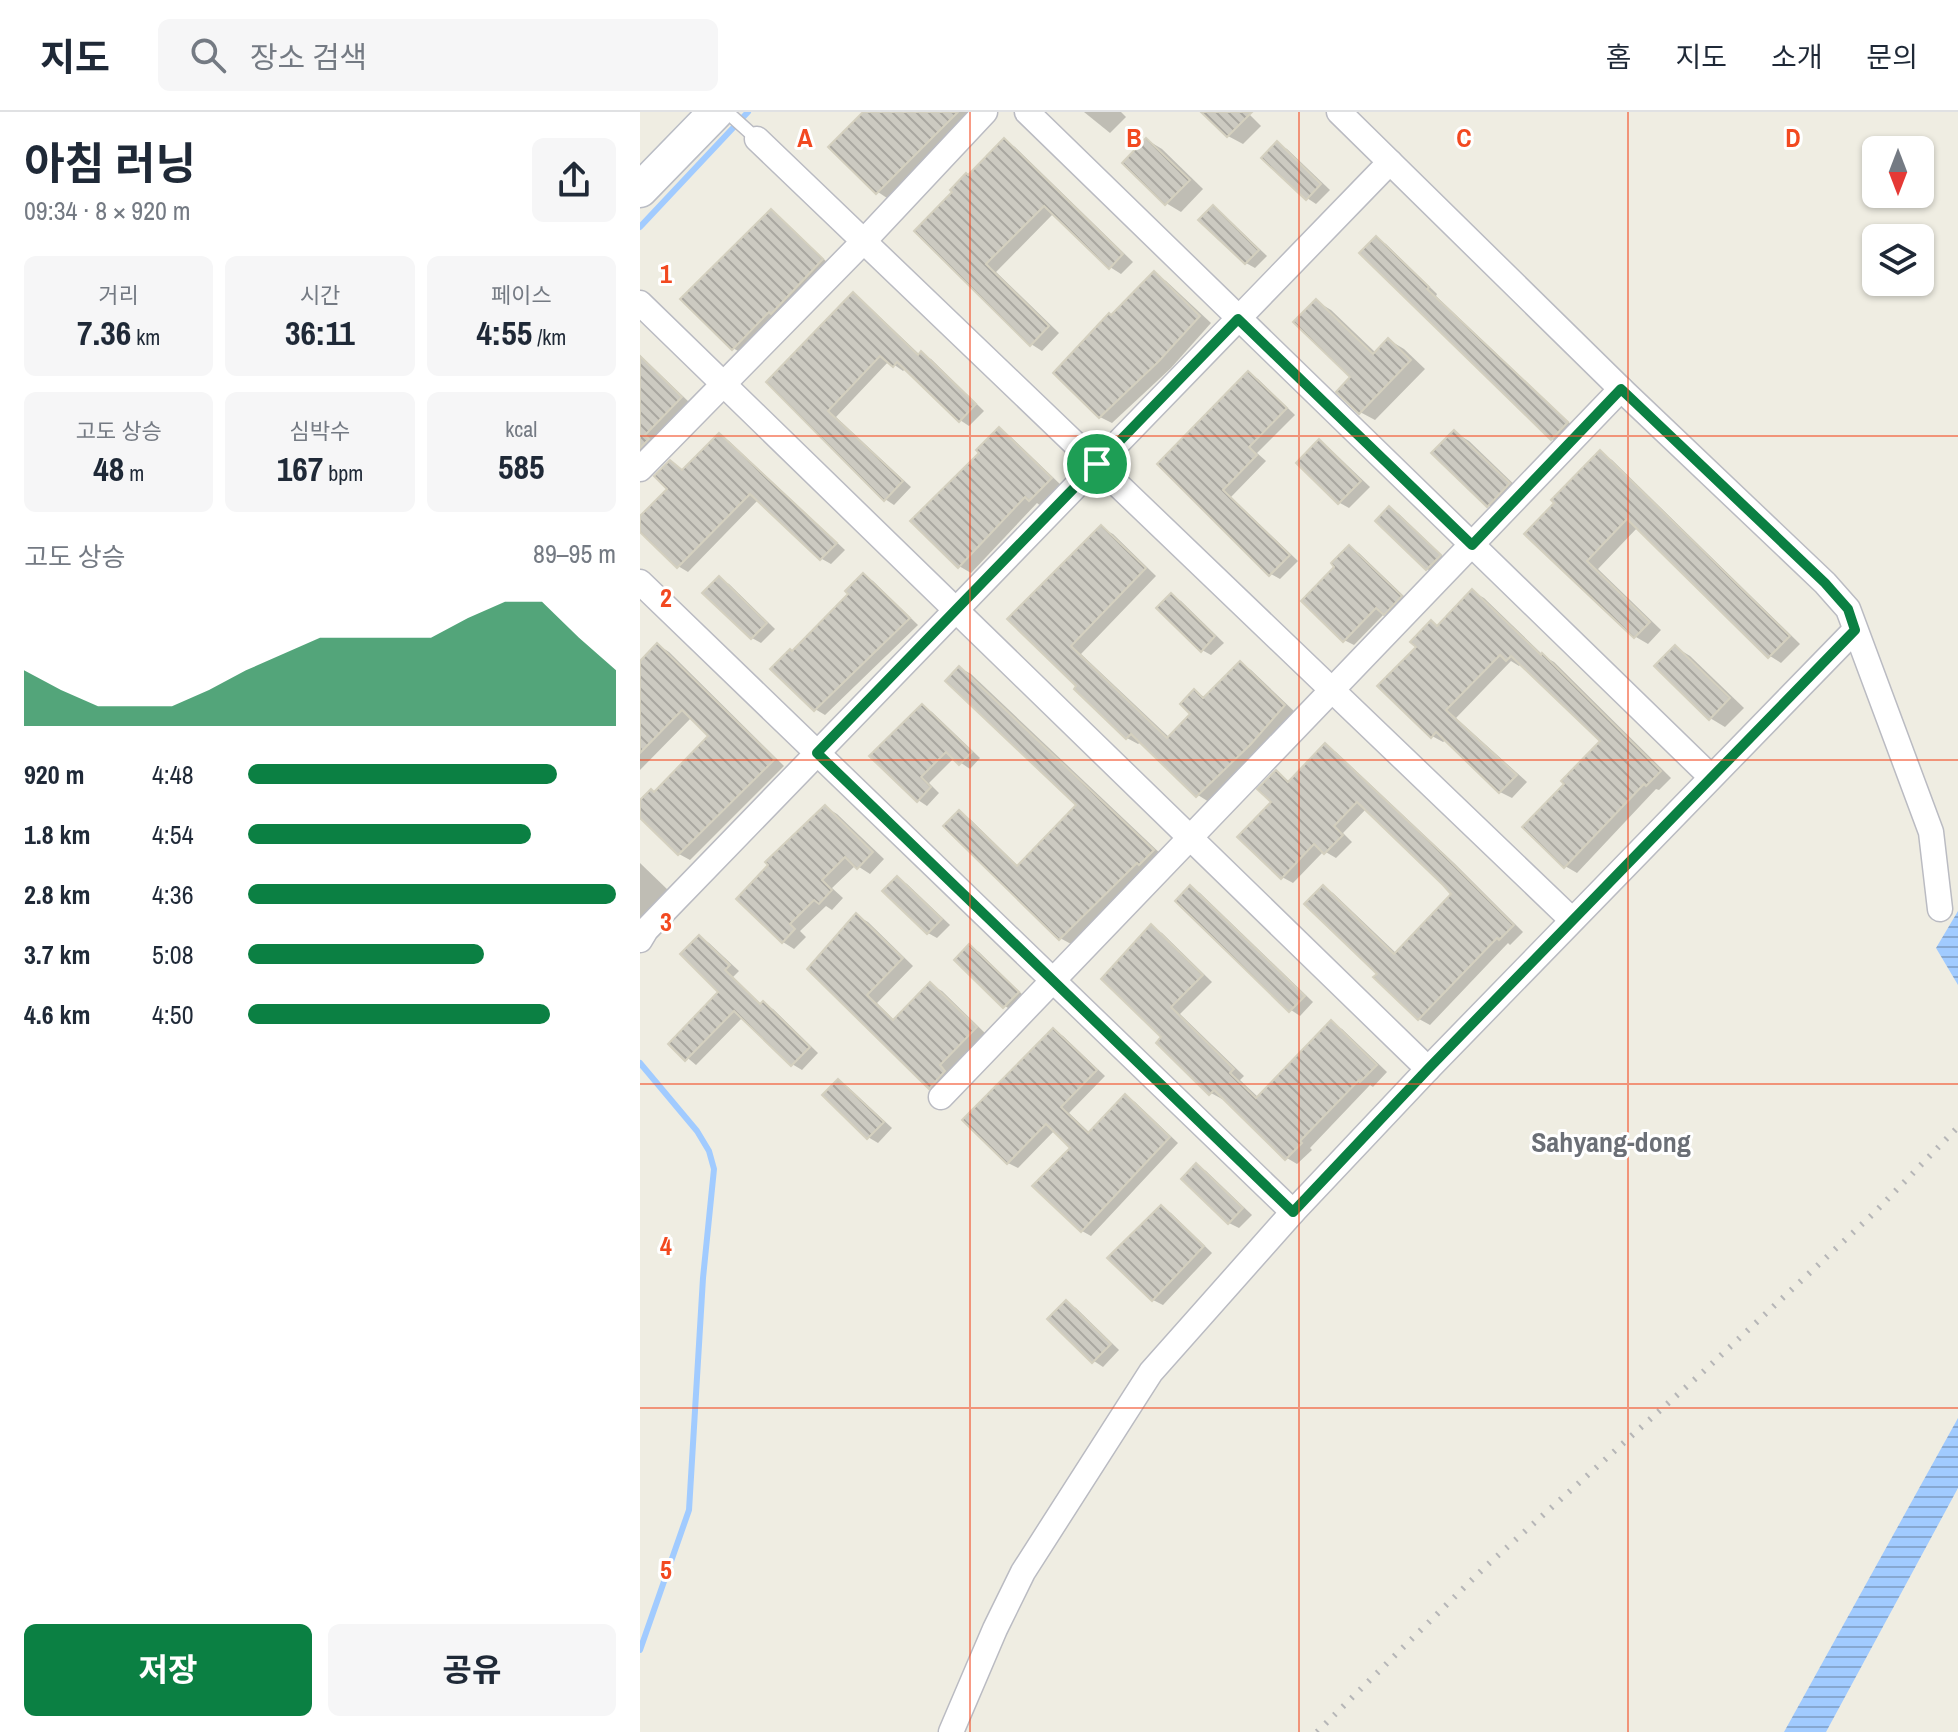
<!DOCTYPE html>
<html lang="ko">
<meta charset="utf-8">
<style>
body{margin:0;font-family:"Archivo Narrow","Noto Sans KR",sans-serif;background:#f6f6f7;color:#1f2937;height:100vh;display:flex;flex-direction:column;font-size:30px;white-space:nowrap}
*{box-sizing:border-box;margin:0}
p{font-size:26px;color:#747a83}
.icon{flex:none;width:44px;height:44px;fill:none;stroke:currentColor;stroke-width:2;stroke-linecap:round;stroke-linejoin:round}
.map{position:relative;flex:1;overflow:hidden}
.sheet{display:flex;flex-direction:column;background:#fff;width:640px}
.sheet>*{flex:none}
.needle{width:52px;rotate:180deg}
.fabs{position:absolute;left:1222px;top:24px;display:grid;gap:16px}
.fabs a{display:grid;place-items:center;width:72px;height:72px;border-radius:12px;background:#fff;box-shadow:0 2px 6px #0004;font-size:40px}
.pin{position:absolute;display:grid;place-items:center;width:68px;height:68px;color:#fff;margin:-34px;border:4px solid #fff;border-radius:50%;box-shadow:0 2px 8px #0007}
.round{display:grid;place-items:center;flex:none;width:84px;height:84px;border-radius:12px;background:#f6f6f7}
.head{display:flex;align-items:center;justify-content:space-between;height:136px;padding:0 24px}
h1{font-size:44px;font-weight:700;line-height:60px}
.figures{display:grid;grid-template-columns:repeat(3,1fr);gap:12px;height:136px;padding:8px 24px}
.figures div{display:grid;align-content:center;border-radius:12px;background:#f6f6f7;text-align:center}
.figures b{font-size:34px;font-weight:700}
.figures small{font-size:22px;font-weight:400}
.figures p{font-size:22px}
.chart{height:224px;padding:16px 24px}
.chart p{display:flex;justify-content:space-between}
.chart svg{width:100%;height:144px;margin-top:8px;fill:#0b8043;opacity:.7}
.cta{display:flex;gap:16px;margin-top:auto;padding:16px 24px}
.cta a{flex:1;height:92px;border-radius:12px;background:#0b8043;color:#fff;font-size:32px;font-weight:700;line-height:92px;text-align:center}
.cta a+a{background:#f6f6f7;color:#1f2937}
ul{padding:0 24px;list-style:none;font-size:26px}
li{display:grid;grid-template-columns:128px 96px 1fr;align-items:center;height:60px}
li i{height:20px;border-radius:10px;background:#0b8043}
header{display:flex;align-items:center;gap:48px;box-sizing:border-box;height:112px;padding:0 40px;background:#fff;border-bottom:2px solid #e0e1e3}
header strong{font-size:38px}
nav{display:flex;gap:44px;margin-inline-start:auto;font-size:28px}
.search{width:560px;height:72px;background:#f6f6f7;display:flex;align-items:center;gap:20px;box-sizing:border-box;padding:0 28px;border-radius:12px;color:#747a83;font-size:30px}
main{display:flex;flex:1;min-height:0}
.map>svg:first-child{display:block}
.water{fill:url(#water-rules)}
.shadow{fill:#0003}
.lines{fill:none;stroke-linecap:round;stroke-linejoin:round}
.stream{stroke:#a1cbff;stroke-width:6}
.building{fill:url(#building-back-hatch);stroke:#d4d0bf;stroke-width:2}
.lane-casing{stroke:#babbc2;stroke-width:15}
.street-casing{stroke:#babbc2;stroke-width:27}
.secondary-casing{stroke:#babdc5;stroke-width:37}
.lane{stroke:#fff;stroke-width:12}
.street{stroke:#fff;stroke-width:24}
.secondary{stroke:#fff;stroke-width:34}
.rail{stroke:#b6b6b7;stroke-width:6;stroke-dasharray:2 10;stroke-linecap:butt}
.route-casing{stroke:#fff;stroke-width:16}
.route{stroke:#0b8043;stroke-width:10}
.grid{fill:none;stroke:#f24920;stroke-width:2;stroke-opacity:0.55}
.labels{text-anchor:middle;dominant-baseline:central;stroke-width:6;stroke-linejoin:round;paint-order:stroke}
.quarter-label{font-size:28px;font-weight:bold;fill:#6b6f76;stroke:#fff}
.grid-label{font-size:26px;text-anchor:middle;font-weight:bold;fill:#f24920;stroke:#fff;stroke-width:6;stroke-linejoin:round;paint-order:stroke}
</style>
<header>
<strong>지도</strong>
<div class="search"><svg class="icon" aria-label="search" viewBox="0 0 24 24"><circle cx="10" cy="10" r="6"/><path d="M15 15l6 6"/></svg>장소 검색</div>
<nav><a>홈</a><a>지도</a><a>소개</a><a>문의</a></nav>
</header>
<main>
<section class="sheet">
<div class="head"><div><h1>아침 러닝</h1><p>09:34 · 8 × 920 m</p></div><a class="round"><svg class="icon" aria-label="share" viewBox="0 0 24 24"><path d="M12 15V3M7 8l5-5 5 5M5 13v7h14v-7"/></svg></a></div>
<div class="figures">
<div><p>거리</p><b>7.36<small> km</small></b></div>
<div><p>시간</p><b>36:11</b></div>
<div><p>페이스</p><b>4:55<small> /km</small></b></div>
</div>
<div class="figures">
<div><p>고도 상승</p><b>48<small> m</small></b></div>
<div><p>심박수</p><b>167<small> bpm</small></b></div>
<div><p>kcal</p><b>585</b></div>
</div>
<div class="chart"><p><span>고도 상승</span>89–95 m</p>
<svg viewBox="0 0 160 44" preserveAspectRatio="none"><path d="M0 44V27L10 33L20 38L30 38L40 38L50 33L60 27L70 22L80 17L90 17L100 17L110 17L120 11L130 6L140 6L150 17L160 27V44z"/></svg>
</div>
<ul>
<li><b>920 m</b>4:48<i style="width:84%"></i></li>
<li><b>1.8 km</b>4:54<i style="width:77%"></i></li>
<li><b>2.8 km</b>4:36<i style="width:100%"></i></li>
<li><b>3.7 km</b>5:08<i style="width:64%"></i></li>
<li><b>4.6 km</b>4:50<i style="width:82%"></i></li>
</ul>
<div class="cta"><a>저장</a><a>공유</a></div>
</section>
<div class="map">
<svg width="1318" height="1620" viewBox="0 0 1318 1620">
<defs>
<pattern id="water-rules" width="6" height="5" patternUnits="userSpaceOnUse" patternTransform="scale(2)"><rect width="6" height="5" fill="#a1cbff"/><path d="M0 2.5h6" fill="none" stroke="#86a8d2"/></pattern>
<pattern id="building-back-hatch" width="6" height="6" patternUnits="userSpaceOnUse" patternTransform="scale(2)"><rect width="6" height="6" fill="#cccac1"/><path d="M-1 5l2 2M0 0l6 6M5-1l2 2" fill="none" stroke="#a9a7a0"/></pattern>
</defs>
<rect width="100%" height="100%" fill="#efede2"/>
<!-- water -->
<g class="water">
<path d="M 1318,799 L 1318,873 L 1296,836 Z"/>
<path d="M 1318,1306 L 1318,1376 L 1186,1620 L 1144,1620 Z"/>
</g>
<!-- shadow -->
<g class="shadow">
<path d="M 226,0 L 333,0 L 247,86 L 238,80 L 191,35 Z"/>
<path d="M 444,0 L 481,0 L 486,5 L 470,21 Z"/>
<path d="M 563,0 L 607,0 L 621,14 L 603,32 L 588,24 Z"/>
<path d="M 364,28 L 375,35 L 493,150 L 481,162 L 470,155 L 414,101 L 356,160 L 419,221 L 402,239 L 391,232 L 276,119 Z"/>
<path d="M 507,28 L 522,37 L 563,77 L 541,100 L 526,91 Z"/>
<path d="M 637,32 L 647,37 L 690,78 L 676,92 L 667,86 Z"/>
<path d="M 573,95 L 582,101 L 627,144 L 615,156 L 606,151 Z"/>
<path d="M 131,100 L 140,105 L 191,154 L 103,242 L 93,236 Z"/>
<path d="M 736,126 L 746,132 L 797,182 L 796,184 L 936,317 L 922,332 L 912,327 Z"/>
<path d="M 514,162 L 526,169 L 571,211 L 531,256 L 472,311 L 460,305 L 472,205 Z"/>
<path d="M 213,182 L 222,188 L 280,243 L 291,247 L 344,299 L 329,314 L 320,308 L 266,256 L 263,259 L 249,249 L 196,305 L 271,375 L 254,393 L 245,387 L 128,270 Z"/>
<path d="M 676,189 L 691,198 L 736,241 L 749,228 L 764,237 L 785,257 L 735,308 L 720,300 L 713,265 Z"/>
<path d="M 0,243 L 50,291 L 0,350 Z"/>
<path d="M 609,262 L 618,267 L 655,303 L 617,341 L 626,349 L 591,385 L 658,449 L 640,467 L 631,462 L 520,352 Z"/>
<path d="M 359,318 L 371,325 L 422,374 L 402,395 L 397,391 L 331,461 L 319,454 L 342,341 Z"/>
<path d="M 814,320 L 829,329 L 883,381 L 863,402 L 848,393 Z"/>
<path d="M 79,324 L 89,329 L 205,438 L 191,452 L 182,447 L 119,387 L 48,460 L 38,454 L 0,418 L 0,407 L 30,376 L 31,350 L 44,359 Z"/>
<path d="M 679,330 L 688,335 L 730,375 L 709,396 L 700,391 L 659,351 Z"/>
<path d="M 960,341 L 972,348 L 1160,532 L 1141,551 L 1130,544 L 998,415 L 958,457 L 1021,518 L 1008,532 L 996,525 L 887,422 Z"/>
<path d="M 750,396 L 759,402 L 809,450 L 797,462 L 787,457 Z"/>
<path d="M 461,416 L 473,422 L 516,464 L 441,542 L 530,626 L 553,602 L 554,579 L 566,586 L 600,551 L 611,558 L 656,601 L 569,690 L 558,683 L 502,629 L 498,632 L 487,626 L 439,574 L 370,507 Z"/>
<path d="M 709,435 L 719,441 L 770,490 L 754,506 L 745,501 L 714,533 L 704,528 L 697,455 Z"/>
<path d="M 223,464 L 233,469 L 278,513 L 185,603 L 175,597 L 153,541 L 211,482 Z"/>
<path d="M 79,467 L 89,472 L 135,517 L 121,531 L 112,526 Z"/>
<path d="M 833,480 L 844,486 L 905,545 L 914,550 L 1031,666 L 1019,678 L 1016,677 L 937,761 L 925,754 L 927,672 L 963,629 L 881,551 L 879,554 L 871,549 L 816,606 L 887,670 L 872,686 L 860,680 L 806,628 L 803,630 L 792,624 L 778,535 L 791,510 L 799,515 Z"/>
<path d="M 531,484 L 541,489 L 584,531 L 571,543 L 562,538 Z"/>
<path d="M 18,533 L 29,540 L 144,654 L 50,748 L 39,742 L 0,703 L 0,691 L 15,682 L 71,624 L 52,605 L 0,658 L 0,551 Z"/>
<path d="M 1035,535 L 1050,544 L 1104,596 L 1085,615 L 1070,606 Z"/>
<path d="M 320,556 L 331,562 L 524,745 L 431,832 L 420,826 L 319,701 L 330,707 L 379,755 L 439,693 Z"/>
<path d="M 282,594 L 292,600 L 340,646 L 330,657 L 314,646 L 289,671 L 299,681 L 287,694 L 278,688 Z"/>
<path d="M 685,634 L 696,640 L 815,752 L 883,820 L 870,833 L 868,831 L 790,913 L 779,907 L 740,862 L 683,775 L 693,781 L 757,842 L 814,782 L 727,696 L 703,721 L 712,730 L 696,746 L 684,739 L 653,771 L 642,765 L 634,690 L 636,661 L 650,670 Z"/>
<path d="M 185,695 L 197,702 L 244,747 L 230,762 L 216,753 L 192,776 L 203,786 L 192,798 L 186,794 L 160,819 L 166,825 L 154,837 L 143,830 L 131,753 Z"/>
<path d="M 0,751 L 29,779 L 0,809 Z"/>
<path d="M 257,766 L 267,772 L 310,813 L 297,826 L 288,821 Z"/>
<path d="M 550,776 L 560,781 L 673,890 L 660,904 L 651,898 Z"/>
<path d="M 217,804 L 228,810 L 273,854 L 237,891 L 255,909 L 290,873 L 302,879 L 347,923 L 301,981 L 290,975 L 170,857 Z"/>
<path d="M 511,815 L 522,821 L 572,870 L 540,902 L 604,964 L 600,968 L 619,986 L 691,911 L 702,917 L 747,960 L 733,975 L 730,973 L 670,1036 L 672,1038 L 657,1052 L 647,1046 L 584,985 L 582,987 L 571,981 L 524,925 Z"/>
<path d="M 60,825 L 69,831 L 99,859 L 93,865 L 122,893 L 133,897 L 178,941 L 162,958 L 152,952 L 103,905 L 56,953 L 31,932 L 81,880 Z"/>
<path d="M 330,835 L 339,840 L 387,887 L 374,900 L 365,894 Z"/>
<path d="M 413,918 L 423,924 L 465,964 L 429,1001 L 450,1021 L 486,984 L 495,990 L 538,1031 L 451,1124 L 442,1119 L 433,1036 L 415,1018 L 378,1056 L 368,1051 Z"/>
<path d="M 199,969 L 208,975 L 252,1016 L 238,1031 L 228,1025 Z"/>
<path d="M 556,1053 L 566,1059 L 612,1103 L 599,1116 L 589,1111 Z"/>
<path d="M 521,1096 L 531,1101 L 572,1141 L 523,1193 L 513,1188 L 470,1146 Z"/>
<path d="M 426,1190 L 436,1196 L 479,1238 L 463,1255 L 454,1249 Z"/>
</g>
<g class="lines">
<!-- stream -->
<g class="stream">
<path d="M 0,115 L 108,0"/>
<path d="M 0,951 L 57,1019 L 69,1039 L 74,1057 L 63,1166 L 49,1398 L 0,1538"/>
</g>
</g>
<!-- building -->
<g class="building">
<path d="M 223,0 L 318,0 L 236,82 L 188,35 Z"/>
<path d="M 561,0 L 612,0 L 587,25 Z"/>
<path d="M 364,26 L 483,142 L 469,157 L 404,94 L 346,152 L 409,214 L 390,234 L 274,119 L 312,80 L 310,78 L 326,61 L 328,63 Z"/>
<path d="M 506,26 L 550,68 L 525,93 L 482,51 Z"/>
<path d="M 637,29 L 681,72 L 666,88 L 621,46 Z"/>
<path d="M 573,93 L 619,138 L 605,152 L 558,108 Z"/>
<path d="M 131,97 L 183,147 L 131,202 L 129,200 L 92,238 L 40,187 Z"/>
<path d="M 736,124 L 789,175 L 787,177 L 928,310 L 911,328 L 719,141 Z"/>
<path d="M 514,159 L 560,204 L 519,249 L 459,306 L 413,261 L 469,201 L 471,203 Z"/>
<path d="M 213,180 L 278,243 L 281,239 L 336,292 L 319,310 L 257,250 L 253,255 L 240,244 L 188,299 L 263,369 L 244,389 L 126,270 Z"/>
<path d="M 676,187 L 733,242 L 748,226 L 771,248 L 719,302 L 696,280 L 710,265 L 653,210 Z"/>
<path d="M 0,244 L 42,285 L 5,323 L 9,327 L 0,336 Z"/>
<path d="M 608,259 L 647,296 L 609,335 L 617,343 L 583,378 L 650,443 L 629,464 L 517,352 Z"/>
<path d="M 359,315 L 412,366 L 389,389 L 385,385 L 318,456 L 270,409 L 339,341 L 336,338 Z"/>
<path d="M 814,318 L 870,371 L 847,395 L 791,341 Z"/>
<path d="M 79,321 L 197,431 L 180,448 L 110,382 L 37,456 L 0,420 L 0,404 L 27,377 L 14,364 L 30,348 L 42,358 Z"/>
<path d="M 679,327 L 721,369 L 698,392 L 656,351 Z"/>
<path d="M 960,338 L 1150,524 L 1128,546 L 987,407 L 947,449 L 1010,510 L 994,526 L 884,422 L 914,391 L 911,388 Z"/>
<path d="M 749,394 L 801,443 L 786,458 L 735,409 Z"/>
<path d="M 461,413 L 506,456 L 431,534 L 527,626 L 550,602 L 540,592 L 554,577 L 563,586 L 600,549 L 645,593 L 611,632 L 556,685 L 491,622 L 486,627 L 434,577 L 436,574 L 367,507 Z"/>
<path d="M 709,433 L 762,484 L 744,503 L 736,496 L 703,530 L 661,489 L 694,455 L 691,451 Z"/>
<path d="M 223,461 L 270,506 L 174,599 L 130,557 L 150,537 L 152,539 L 208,482 L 205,479 Z"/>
<path d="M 79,464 L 127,511 L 111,527 L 62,481 Z"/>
<path d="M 832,477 L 901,543 L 902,541 L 1021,659 L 1006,674 L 1004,672 L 924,756 L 882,715 L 924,672 L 921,669 L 960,629 L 871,544 L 866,549 L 860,543 L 806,598 L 877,663 L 859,681 L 796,620 L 791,626 L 737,574 L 776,535 L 770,530 L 791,508 L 797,514 Z"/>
<path d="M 531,481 L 575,524 L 561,540 L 516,496 Z"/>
<path d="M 17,531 L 135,647 L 38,743 L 0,706 L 0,688 L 11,677 L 14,680 L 68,624 L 42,598 L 0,641 L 0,549 Z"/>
<path d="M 1035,533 L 1090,586 L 1069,608 L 1014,554 Z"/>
<path d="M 319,554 L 514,738 L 499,753 L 497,751 L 419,828 L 303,714 L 319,698 L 377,754 L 436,693 L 305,569 Z"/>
<path d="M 282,592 L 332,640 L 319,653 L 306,640 L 281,665 L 291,675 L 277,690 L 229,644 Z"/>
<path d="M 685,631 L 804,743 L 874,813 L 859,828 L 857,826 L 778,908 L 733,865 L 737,862 L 664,792 L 683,773 L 754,842 L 811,782 L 803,773 L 717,690 L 694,714 L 703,723 L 684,742 L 674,732 L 641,767 L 597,725 L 631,690 L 617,677 L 636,658 L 648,670 Z"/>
<path d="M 185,693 L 233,740 L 217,757 L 205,745 L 182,768 L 192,778 L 179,792 L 174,788 L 150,812 L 155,817 L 142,831 L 96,787 L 128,753 L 125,750 Z"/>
<path d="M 257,764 L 302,807 L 287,822 L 242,779 Z"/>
<path d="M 550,773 L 665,884 L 649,900 L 535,789 Z"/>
<path d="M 216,801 L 263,846 L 227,883 L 253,908 L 290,870 L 337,915 L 300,953 L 305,959 L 289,977 L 167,857 Z"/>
<path d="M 511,812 L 563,863 L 531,895 L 594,957 L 590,961 L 616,986 L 691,908 L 737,953 L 720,970 L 719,968 L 660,1029 L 662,1031 L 645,1048 L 574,978 L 569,983 L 516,931 L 521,925 L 461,867 Z"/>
<path d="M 59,823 L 90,853 L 85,858 L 120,892 L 123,889 L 170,935 L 151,954 L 94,899 L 45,949 L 28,932 L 78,880 L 40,842 Z"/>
<path d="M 329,832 L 379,880 L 363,896 L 314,848 Z"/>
<path d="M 413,916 L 457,958 L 421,995 L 448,1021 L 485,982 L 530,1025 L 441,1120 L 392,1074 L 430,1036 L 406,1012 L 367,1052 L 322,1008 Z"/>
<path d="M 198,967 L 244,1010 L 227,1027 L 182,983 Z"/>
<path d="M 556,1051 L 603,1096 L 588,1112 L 541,1067 Z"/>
<path d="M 521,1093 L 564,1134 L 512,1189 L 467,1146 Z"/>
<path d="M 426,1188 L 471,1232 L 452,1251 L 407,1207 Z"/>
</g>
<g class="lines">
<defs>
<path id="lane" d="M 87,0 L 117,27"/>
<g id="street">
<path d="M 387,0 L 1071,665"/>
<path d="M 699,0 L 981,277 L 1185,471 L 1208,497 L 1291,720 L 1300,797"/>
<path d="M 117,27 L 932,808"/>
<path d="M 0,191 L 788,957"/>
<path d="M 0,357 L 224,129 L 345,0"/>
<path d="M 0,470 L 653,1100"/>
<path d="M 0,828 L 6,818 L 750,50"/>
<path d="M 301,985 L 981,277"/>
<path d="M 311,1620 L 355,1517 L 383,1460 L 511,1260 L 653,1100 L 788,957 L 1215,518"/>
</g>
<path id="secondary" d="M 0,78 L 76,0"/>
</defs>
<!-- lane casing -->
<use href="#lane" class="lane-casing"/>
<!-- street casing -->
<use href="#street" class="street-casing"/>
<!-- secondary casing -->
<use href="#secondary" class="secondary-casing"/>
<!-- lane -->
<use href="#lane" class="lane"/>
<!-- street -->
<use href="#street" class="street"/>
<!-- secondary -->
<use href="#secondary" class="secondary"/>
<!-- rail -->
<path class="rail" d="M 677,1620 L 845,1455 L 1064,1259 L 1233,1102 L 1318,1015"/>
</g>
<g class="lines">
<defs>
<path id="route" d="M 598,207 L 832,433 L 981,277 L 1185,471 L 1208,497 L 1215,518 L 788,957 L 653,1100 L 177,641 Z"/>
</defs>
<!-- route casing -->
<use href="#route" class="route-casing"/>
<!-- route -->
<use href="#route" class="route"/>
</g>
<!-- grid -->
<path class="grid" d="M 330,0 L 330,1620M 659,0 L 659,1620M 988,0 L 988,1620M 0,324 L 1318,324M 0,648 L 1318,648M 0,972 L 1318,972M 0,1296 L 1318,1296"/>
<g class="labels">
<!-- quarter labels -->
<g class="quarter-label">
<text x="971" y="1030">Sahyang-dong</text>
</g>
</g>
<g class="grid-label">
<text x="165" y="35">A</text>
<text x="494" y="35">B</text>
<text x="824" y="35">C</text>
<text x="1153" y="35">D</text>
<text x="26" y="171">1</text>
<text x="26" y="495">2</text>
<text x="26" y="819">3</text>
<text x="26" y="1143">4</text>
<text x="26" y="1467">5</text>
</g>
</svg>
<div class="fabs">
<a><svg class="needle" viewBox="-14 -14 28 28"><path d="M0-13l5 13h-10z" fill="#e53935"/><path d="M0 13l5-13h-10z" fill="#747a83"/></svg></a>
<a><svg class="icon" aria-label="layers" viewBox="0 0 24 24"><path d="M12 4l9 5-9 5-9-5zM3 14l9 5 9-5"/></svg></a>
</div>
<div class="pin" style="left:457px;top:352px;background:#1e9e55"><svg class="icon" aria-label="arrive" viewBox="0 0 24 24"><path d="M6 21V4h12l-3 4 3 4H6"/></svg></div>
</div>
</main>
